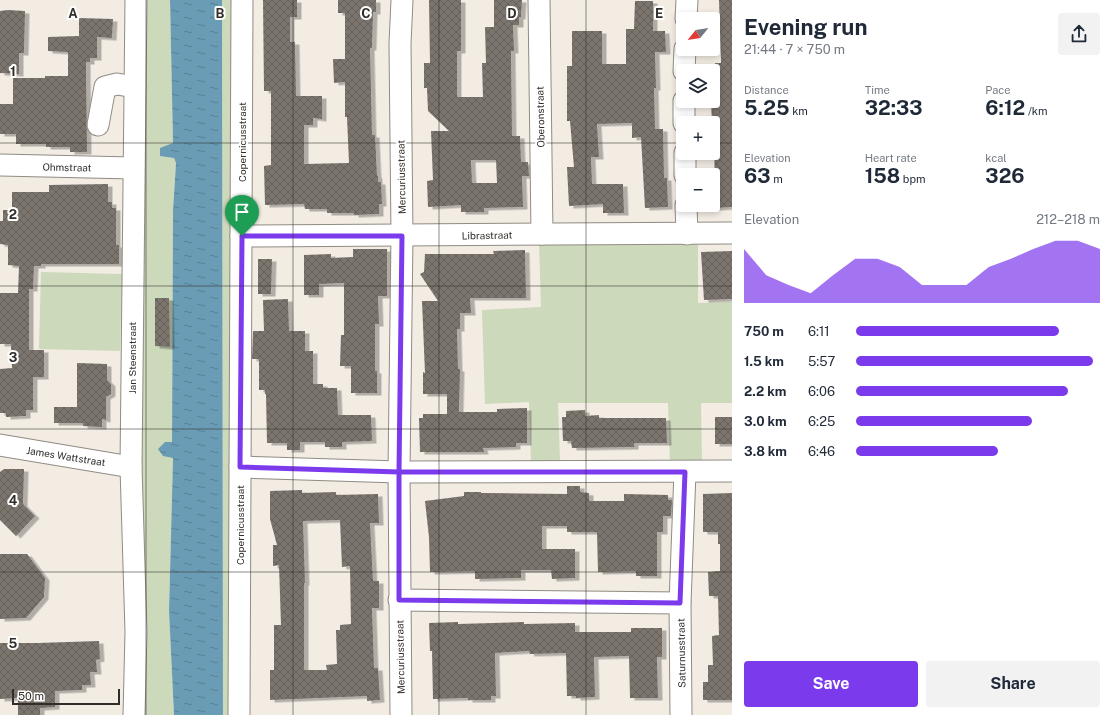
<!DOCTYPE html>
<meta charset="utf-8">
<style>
body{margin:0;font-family:"Public Sans",sans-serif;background:#f2f2f3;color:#1f2937;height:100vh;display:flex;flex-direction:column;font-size:15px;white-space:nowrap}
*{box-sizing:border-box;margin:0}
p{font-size:13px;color:#747a83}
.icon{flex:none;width:22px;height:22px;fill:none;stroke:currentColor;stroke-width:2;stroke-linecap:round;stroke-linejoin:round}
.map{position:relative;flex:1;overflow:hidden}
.sheet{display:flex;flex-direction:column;background:#fff;width:380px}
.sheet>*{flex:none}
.needle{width:26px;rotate:240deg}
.fabs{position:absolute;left:676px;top:12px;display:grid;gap:8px}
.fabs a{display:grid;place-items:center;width:44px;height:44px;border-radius:4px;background:#fff;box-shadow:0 2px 6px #0003;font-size:20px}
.scale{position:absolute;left:12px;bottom:10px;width:108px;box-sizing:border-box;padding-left:4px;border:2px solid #302d2a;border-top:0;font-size:11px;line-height:14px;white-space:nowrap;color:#302d2a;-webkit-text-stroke:3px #fff;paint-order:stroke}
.pin{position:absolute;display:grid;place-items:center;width:34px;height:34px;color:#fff;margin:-41px -17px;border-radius:50% 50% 50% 0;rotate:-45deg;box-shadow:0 0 4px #0007}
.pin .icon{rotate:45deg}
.round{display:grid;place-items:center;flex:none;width:42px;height:42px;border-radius:4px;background:#f2f2f3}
.head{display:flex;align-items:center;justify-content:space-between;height:68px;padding:0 12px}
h1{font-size:22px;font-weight:700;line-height:30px}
.stats{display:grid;grid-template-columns:repeat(3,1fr);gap:6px;height:68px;padding:4px 12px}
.stats div{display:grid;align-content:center}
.stats b{font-size:20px;font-weight:700}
.stats small{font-size:11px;font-weight:400}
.stats p{font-size:11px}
.chart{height:112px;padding:8px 12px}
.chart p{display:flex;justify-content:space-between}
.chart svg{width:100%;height:72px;margin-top:4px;fill:#7c3aed;opacity:.7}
.cta{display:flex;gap:8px;margin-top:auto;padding:8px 12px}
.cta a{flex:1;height:46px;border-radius:4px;background:#7c3aed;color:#fff;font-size:16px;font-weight:700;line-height:46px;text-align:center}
.cta a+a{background:#f2f2f3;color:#1f2937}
ul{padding:0 12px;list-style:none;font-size:13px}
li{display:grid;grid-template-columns:64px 48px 1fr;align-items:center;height:30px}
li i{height:10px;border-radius:5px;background:#7c3aed}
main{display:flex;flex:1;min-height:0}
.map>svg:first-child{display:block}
.green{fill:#ccd9ba}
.water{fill:url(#water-ripples)}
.building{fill:url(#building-cross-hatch);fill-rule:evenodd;filter:url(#shadow)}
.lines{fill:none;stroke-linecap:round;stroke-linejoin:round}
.minor-casing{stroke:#908b83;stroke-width:23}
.minor{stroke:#fff;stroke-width:21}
.route-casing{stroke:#fff;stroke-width:8}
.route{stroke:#7c3aed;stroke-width:5}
.grid{fill:none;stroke:#302d2a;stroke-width:1;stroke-opacity:0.55}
.labels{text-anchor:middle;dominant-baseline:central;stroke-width:4;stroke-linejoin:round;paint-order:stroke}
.street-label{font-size:10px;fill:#302d2a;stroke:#fff}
.grid-label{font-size:13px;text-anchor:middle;font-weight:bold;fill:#302d2a;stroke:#fff;stroke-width:4;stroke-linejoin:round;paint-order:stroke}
</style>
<main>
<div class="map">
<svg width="732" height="715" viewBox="0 0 732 715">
<defs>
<pattern id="water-ripples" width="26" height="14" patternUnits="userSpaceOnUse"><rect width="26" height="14" fill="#6a9db5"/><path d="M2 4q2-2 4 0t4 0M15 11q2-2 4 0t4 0" fill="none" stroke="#588093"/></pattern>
<pattern id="building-cross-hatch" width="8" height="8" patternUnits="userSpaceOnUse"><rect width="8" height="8" fill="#7c746e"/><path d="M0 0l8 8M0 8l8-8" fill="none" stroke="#66605b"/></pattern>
<filter id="shadow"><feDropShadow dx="4.5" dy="2.5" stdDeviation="0" flood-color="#0004"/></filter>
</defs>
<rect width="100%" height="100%" fill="#f2ece3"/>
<!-- green -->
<g class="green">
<path d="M 140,0 L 170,0 L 173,143 L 174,158 L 176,163 L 173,210 L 172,442 L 165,442 L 173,458 L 169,611 L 174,715 L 141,715 Z"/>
<path d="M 222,0 L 235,0 L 234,715 L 223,715 Z"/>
<path d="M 698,239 L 698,303 L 732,302 L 732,403 L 701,403 L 702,464 L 670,464 L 668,403 L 558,403 L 560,462 L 531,463 L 529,402 L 485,404 L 482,310 L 541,307 L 539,240 Z"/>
<path d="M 41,272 L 122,274 L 120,351 L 39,349 Z"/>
</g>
<!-- water -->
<path class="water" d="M 170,0 L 222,0 L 223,715 L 174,715 L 169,611 L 173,458 L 163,456 L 158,449 L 165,442 L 172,442 L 173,210 L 176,163 L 174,158 L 160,156 L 160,148 L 173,143 Z"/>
<!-- building -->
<g class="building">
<path d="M 263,0 L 297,0 L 297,17 L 290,17 L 290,42 L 295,42 L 296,96 L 322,96 L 322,119 L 313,118 L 313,125 L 304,125 L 304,164 L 349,163 L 347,117 L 345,117 L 345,82 L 334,83 L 333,59 L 345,59 L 345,13 L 338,13 L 338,0 L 376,0 L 376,12 L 373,12 L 372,48 L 370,48 L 372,135 L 375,135 L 377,176 L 378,176 L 378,182 L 381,182 L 382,204 L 379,204 L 379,214 L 354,215 L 354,213 L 327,213 L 327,209 L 305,209 L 304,204 L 265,205 L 264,166 L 271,165 L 271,91 L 264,91 Z"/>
<path d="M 429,0 L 461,0 L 461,51 L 457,51 L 457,97 L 483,97 L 482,63 L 486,63 L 485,27 L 494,27 L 494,0 L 522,0 L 521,17 L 519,17 L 519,25 L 513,25 L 514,51 L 511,51 L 512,136 L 520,136 L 521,162 L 528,162 L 529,176 L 522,176 L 523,207 L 484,208 L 484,212 L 461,212 L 461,205 L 428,207 L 427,181 L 433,180 L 431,131 L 449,131 L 428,111 L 427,88 L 424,88 L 424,63 L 430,63 ZM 471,160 L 496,160 L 497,183 L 472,183 Z"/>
<path d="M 719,0 L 732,0 L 732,207 L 715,208 L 714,126 L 713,126 L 713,123 L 712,123 L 711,101 L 713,101 L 713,99 L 716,99 L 715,63 L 721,63 Z"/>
<path d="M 635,1 L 653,1 L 653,31 L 665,31 L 666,52 L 655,52 L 656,88 L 654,88 L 655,129 L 663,129 L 664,178 L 667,178 L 668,207 L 645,208 L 641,137 L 632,138 L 632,123 L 597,124 L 599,157 L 591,157 L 592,184 L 623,184 L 624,213 L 603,213 L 603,204 L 569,206 L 567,167 L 574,167 L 570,121 L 567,121 L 567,66 L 572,66 L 572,31 L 602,31 L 602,64 L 626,64 L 626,29 L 634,29 Z"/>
<path d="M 8,10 L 25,11 L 24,53 L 19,53 L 19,74 L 0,73 L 0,11 Z"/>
<path d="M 79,18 L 113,19 L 112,38 L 97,37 L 97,58 L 90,58 L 90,62 L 86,62 L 87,152 L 70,152 L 70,147 L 46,147 L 46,144 L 16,144 L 16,134 L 0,134 L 0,104 L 13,104 L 13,78 L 45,78 L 45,76 L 68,76 L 68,52 L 48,51 L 48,37 L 79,36 Z"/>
<path d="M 108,184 L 108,202 L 112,202 L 112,208 L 116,208 L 116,245 L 119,245 L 119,264 L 41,264 L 41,266 L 34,266 L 33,289 L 29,289 L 29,350 L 44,350 L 44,377 L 33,377 L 33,410 L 26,410 L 26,416 L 6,417 L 6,413 L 0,413 L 0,369 L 12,368 L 11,344 L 0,344 L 0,293 L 18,293 L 19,266 L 8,265 L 8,245 L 0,244 L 0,221 L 3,221 L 3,210 L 12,210 L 12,192 L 49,192 L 49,185 Z"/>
<path d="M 353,249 L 387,249 L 387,296 L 378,296 L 379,324 L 375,324 L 375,371 L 377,371 L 377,393 L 351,393 L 351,366 L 340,366 L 341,335 L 344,335 L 344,283 L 319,284 L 319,295 L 304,295 L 304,255 L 331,254 L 331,258 L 353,257 Z"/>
<path d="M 525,250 L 526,298 L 470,298 L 471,313 L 460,313 L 460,329 L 457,329 L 458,369 L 460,369 L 459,412 L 497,412 L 497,409 L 527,408 L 527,443 L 516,443 L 516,447 L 483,448 L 484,452 L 420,452 L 419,418 L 423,418 L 423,414 L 447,414 L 447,394 L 423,394 L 423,372 L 425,373 L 422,301 L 438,301 L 420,274 L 424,272 L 425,254 L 494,254 L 493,251 Z"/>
<path d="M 732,251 L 732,299 L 704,300 L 701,252 Z"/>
<path d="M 258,259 L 272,259 L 271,294 L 258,294 Z"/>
<path d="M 155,298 L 169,298 L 170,347 L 155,346 Z"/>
<path d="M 288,299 L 289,331 L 305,331 L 305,351 L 313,351 L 313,384 L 323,384 L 323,388 L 337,388 L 338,415 L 371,415 L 372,441 L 342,442 L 342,447 L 325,447 L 325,442 L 300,442 L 300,450 L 287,450 L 287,443 L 267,443 L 266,394 L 265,394 L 265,390 L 259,390 L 259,359 L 252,359 L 253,331 L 264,331 L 263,300 Z"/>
<path d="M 77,363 L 107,364 L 107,380 L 111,384 L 111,394 L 106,397 L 106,420 L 102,419 L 102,427 L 83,426 L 83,423 L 54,423 L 54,407 L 77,407 Z"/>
<path d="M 585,410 L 585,416 L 599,415 L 599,418 L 666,418 L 667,443 L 634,443 L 634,447 L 572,448 L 571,441 L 563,441 L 562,417 L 566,417 L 566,411 Z"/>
<rect x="715" y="417" width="17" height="27"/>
<path d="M 4,469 L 24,469 L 23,504 L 35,516 L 16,536 L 0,520 L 0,472 Z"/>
<path d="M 567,486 L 580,486 L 580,492 L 589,493 L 589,501 L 624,501 L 624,494 L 668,495 L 668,500 L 672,500 L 671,516 L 663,516 L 663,532 L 657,532 L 657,576 L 636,576 L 636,571 L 598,572 L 597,532 L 567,532 L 567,526 L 542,526 L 542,549 L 575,549 L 575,578 L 552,579 L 551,570 L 521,570 L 521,578 L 475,579 L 475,571 L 430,572 L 429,537 L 425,501 L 464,496 L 464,492 L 481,492 L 481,493 L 567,494 Z"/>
<path d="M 302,490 L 302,493 L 336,492 L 336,495 L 378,494 L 379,523 L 370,523 L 373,581 L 379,581 L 379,608 L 372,608 L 374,668 L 378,668 L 380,700 L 367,701 L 367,696 L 270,700 L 270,670 L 274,670 L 274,625 L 281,625 L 279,565 L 273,566 L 273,545 L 277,545 L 270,519 L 270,491 ZM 340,520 L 342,567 L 350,566 L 351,624 L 340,625 L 340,630 L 336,630 L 337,664 L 326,665 L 327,670 L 304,670 L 304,583 L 305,583 L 303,521 Z"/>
<path d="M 732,493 L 732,700 L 703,700 L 703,682 L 708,682 L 708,665 L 713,665 L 712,636 L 719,635 L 718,596 L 709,596 L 708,572 L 720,571 L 720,544 L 718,544 L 718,532 L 703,532 L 703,494 Z"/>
<path d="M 0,554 L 27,554 L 45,578 L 44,597 L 26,618 L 0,619 Z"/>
<path d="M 458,622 L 458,624 L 524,622 L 524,624 L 575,623 L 575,632 L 631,632 L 631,628 L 662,628 L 662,657 L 657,657 L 658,698 L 630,698 L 629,656 L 594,657 L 595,697 L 576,698 L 576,696 L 567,696 L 566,653 L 530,654 L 529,651 L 495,653 L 496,696 L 491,696 L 491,700 L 468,700 L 468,698 L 433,699 L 432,651 L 430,651 L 429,623 Z"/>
<path d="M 99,641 L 100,659 L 96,660 L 97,672 L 90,672 L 91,685 L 82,685 L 82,690 L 55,691 L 55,707 L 40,708 L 40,715 L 18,715 L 18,698 L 0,699 L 0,643 L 38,643 Z"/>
</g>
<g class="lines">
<defs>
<g id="minor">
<path d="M 539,0 L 542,234"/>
<path d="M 686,19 L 687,0"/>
<path d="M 684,71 L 685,49"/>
<path d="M 684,101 L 684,123"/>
<path d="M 98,125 L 105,87 L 117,84 L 135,87"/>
<path d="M 685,153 L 685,175"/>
<path d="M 0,165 L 133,168"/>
<path d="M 686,205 L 687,234"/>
<path d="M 241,236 L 732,233"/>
<path d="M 0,445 L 131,467"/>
<path d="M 240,467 L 399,472 L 732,471"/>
<path d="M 399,600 L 680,603"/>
<path d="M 134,715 L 136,632 L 131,467 L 136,0"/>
<path d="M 239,715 L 242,0"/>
<path d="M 401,715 L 399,472 L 402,235 L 400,44 L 402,0"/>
<path d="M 681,715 L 680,603 L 685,472"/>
</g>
</defs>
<!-- minor casing -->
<use href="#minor" class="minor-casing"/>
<!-- minor -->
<use href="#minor" class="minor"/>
</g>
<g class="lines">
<defs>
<path id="route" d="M 242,236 L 240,467 L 399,472 L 399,600 L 680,603 L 685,472 L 399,472 L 402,236 L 242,236"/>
</defs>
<!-- route casing -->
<use href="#route" class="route-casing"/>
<!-- route -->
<use href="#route" class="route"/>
</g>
<!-- grid -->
<path class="grid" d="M 146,0 L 146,715M 293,0 L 293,715M 439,0 L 439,715M 586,0 L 586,715M 0,143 L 683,143M 713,143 L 732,143M 0,286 L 732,286M 0,429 L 732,429M 0,572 L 732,572"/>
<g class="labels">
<!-- street labels -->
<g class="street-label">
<text transform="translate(540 117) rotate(-91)">Oberonstraat</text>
<text transform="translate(242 142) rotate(-90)">Copernicusstraat</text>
<text transform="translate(67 167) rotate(1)">Ohmstraat</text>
<text transform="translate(401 177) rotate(-91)">Mercuriusstraat</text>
<text transform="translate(487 235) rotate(-1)">Librastraat</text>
<text transform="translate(132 358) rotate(-90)">Jan Steenstraat</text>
<text transform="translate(66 456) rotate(9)">James Wattstraat</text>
<text transform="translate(240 525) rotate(-90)">Copernicusstraat</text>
<text transform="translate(681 653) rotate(-91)">Saturnusstraat</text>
<text transform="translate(400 657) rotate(-91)">Mercuriusstraat</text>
</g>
</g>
<g class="grid-label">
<text x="73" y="18">A</text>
<text x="220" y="18">B</text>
<text x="366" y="18">C</text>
<text x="512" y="18">D</text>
<text x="659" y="18">E</text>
<text x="13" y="76">1</text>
<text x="13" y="219">2</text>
<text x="13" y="362">3</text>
<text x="13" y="505">4</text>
<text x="13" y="648">5</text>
</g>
</svg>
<div class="fabs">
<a><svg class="needle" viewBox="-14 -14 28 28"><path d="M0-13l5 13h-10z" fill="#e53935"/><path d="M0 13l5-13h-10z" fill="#747a83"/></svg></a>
<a><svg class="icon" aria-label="layers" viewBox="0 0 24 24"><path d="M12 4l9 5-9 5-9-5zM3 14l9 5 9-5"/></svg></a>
<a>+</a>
<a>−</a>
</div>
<div class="scale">50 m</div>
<div class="pin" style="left:242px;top:236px;background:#1e9e55"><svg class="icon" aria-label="arrive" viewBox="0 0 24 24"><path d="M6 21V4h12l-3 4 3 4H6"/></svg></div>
</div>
<section class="sheet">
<div class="head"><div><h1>Evening run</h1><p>21:44 · 7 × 750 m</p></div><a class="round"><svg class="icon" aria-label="share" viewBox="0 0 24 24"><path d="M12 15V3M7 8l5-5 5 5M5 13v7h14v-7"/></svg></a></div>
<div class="stats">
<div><p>Distance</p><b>5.25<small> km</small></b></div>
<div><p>Time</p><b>32:33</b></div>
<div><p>Pace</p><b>6:12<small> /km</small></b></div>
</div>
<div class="stats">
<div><p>Elevation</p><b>63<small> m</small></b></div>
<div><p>Heart rate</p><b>158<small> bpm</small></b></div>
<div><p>kcal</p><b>326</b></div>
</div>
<div class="chart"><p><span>Elevation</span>212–218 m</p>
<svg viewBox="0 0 160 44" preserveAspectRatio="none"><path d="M0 44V11L10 27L20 33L30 38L40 27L50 17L60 17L70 22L80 33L90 33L100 33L110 22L120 17L130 11L140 6L150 6L160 11V44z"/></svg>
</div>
<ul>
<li><b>750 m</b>6:11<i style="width:83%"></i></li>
<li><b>1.5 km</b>5:57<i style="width:97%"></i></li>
<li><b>2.2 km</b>6:06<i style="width:87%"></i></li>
<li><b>3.0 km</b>6:25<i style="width:72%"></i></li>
<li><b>3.8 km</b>6:46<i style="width:58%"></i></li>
</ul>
<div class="cta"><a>Save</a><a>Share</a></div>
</section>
</main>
